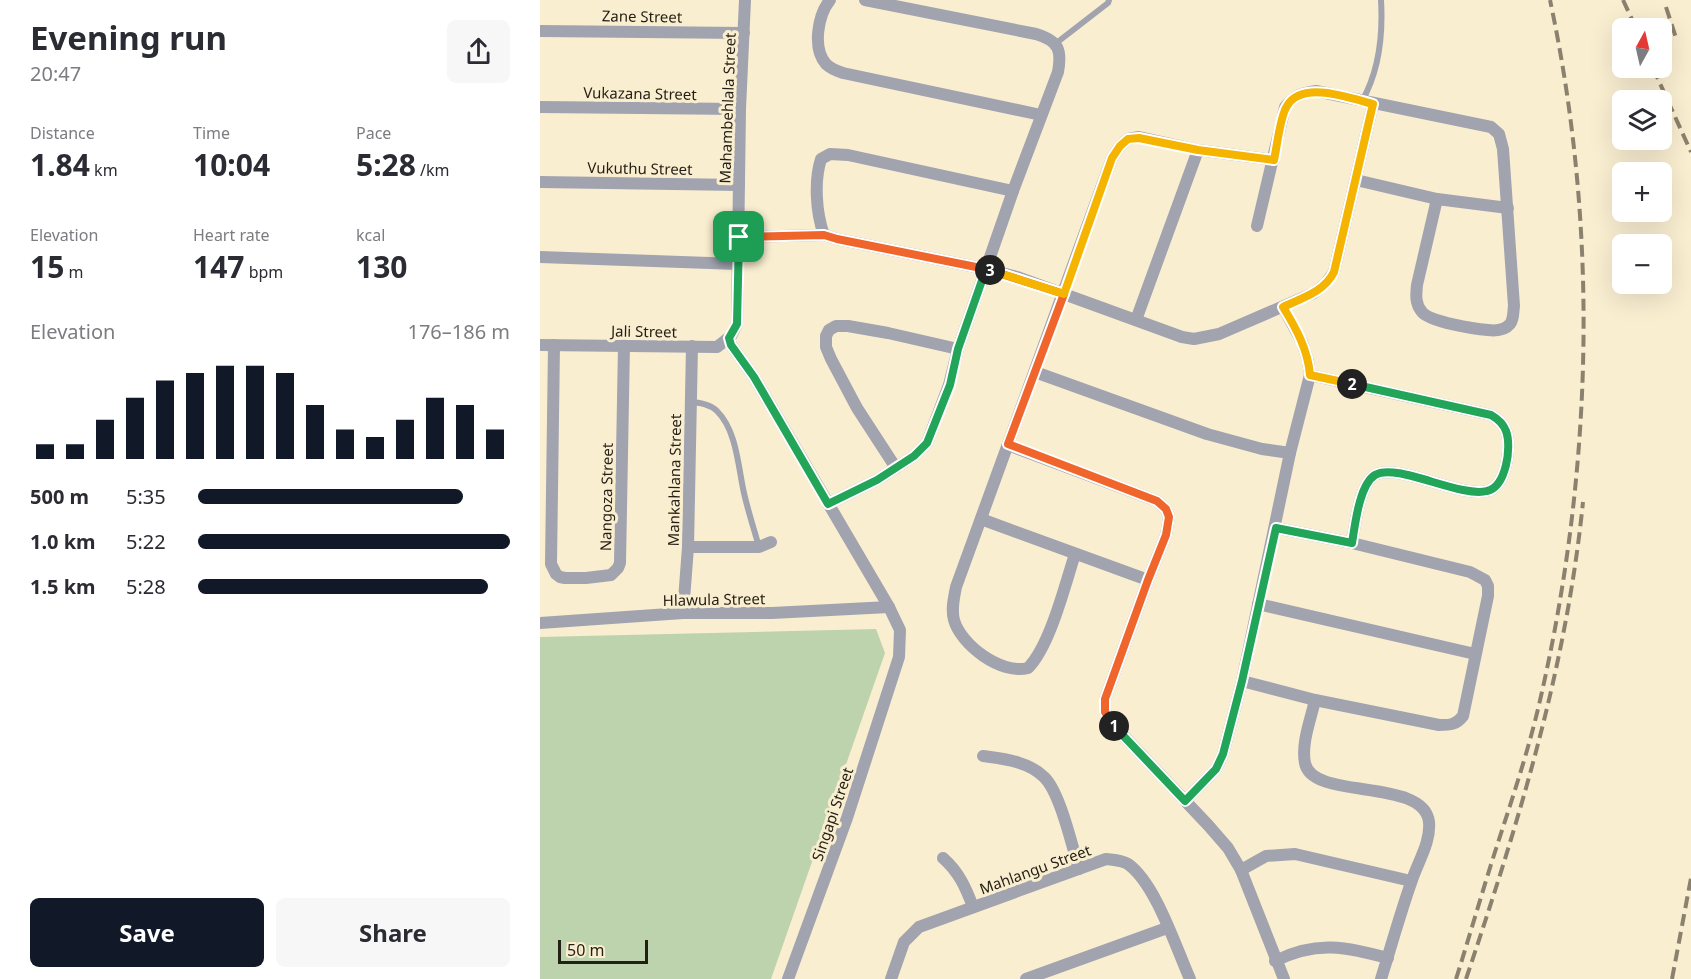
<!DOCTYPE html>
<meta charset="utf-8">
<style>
body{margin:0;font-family:"Noto Sans",sans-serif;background:#f7f7f7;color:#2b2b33;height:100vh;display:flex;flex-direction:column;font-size:22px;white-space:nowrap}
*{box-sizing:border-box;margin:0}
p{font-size:20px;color:#7c7c81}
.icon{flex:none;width:33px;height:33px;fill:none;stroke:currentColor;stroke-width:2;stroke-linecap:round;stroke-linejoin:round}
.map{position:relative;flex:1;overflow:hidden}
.details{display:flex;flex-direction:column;background:#fff;width:540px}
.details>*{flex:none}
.needle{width:39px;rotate:8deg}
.buttons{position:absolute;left:1072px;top:18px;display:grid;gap:12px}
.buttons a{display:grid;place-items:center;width:60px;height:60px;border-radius:9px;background:#fff;box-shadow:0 6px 24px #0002;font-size:30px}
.scale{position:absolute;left:18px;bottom:15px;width:90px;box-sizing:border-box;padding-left:6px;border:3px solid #241f14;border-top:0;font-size:16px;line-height:21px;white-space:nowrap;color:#241f14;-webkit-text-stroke:4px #faeed1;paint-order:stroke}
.pin{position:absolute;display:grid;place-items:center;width:51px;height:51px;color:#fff;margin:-26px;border-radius:12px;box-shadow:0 3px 9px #0006}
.km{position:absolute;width:30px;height:30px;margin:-15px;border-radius:50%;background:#222;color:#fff;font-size:16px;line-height:30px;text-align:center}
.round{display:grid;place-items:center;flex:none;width:63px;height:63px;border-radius:9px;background:#f7f7f7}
.summary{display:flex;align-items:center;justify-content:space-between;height:102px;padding:0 30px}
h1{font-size:33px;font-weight:700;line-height:45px}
.figures{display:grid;grid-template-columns:repeat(3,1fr);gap:9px;height:102px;padding:6px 30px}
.figures div{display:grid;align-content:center}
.figures b{font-size:30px;font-weight:700}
.figures small{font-size:16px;font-weight:400}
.figures p{font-size:16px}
.chart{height:168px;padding:12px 30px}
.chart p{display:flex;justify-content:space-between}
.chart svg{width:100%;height:108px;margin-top:6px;stroke:#111827;stroke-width:6}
.action{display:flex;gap:12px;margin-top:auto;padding:12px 30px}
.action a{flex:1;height:69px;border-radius:9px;background:#111827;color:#fff;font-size:24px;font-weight:700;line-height:69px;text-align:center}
.action a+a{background:#f7f7f7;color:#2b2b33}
ul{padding:0 30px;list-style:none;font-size:20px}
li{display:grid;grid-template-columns:96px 72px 1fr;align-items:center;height:45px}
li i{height:15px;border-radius:8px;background:#111827}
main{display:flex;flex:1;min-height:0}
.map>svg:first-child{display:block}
.green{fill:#bdd3ad}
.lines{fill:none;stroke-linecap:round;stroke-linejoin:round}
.lane{stroke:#a1a3af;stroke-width:6}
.street{stroke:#a1a3af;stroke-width:12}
.rail{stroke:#8a826e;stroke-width:4;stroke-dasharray:12 6;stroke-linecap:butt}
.split-1-casing{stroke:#fff;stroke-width:12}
.split-2-casing{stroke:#fff;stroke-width:12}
.split-3-casing{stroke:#fff;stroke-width:12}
.split-4-casing{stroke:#fff;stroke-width:12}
.split-1{stroke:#f0652b;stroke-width:8}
.split-2{stroke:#22a559;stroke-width:8}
.split-3{stroke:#f5b400;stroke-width:8}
.split-4{stroke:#22a559;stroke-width:8}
.labels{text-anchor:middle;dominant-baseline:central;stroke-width:6;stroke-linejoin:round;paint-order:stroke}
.street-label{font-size:15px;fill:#241f14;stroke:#faeed1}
</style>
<main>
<section class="details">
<div class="summary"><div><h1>Evening run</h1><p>20:47</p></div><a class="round"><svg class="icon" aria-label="share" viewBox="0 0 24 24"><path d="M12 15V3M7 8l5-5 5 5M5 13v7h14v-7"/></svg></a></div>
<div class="figures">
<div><p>Distance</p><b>1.84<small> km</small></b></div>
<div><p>Time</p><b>10:04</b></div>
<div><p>Pace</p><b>5:28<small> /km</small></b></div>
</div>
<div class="figures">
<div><p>Elevation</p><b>15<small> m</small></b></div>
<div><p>Heart rate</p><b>147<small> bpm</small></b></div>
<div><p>kcal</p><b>130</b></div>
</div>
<div class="chart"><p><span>Elevation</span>176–186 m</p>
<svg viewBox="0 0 160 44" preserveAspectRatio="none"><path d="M5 44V38M15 44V38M25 44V28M35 44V19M45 44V12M55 44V9M65 44V6M75 44V6M85 44V9M95 44V22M105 44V32M115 44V35M125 44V28M135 44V19M145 44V22M155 44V32"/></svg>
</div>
<ul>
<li><b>500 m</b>5:35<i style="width:85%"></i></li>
<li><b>1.0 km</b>5:22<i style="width:100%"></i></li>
<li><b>1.5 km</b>5:28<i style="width:93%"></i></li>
</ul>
<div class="action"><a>Save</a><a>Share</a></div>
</section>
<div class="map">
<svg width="1151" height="979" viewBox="0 0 1151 979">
<rect width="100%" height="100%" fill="#faeed1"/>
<!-- green -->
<path class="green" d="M 336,629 L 345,653 L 231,979 L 0,979 L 0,637 Z"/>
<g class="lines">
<!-- lane -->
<g class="lane">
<path d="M 515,44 L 568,3 L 569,0"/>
<path d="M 822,101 C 839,71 843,34 841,0"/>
<path d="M 151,402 C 160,403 170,404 177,411 C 197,431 198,467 204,493 C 208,511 214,529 219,547"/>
</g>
<!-- street -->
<g class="street">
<path d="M 290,0 C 278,15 272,48 286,64 C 291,69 297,71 303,73 L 501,115"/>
<path d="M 0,31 L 204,33"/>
<path d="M 0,107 L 200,109"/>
<path d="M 816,180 L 897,199 L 968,208"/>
<path d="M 0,182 L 199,185"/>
<path d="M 473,191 L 308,155 L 290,154 L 281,159 C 274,181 276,213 284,235 L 297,239 L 446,269 L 477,277 L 642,337 L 654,339 L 679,334 L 774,293 L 786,283 L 794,272 L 833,104"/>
<path d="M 717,226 L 745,107 C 754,96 761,93 776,91 L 951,127 L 959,134 L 963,149 L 974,306 C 973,312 974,319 970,324 C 965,330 956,331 948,330 C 935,329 890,322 882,312 C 875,304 876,295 877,285 L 897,199"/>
<path d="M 199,237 L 284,235"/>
<path d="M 0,257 L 198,264"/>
<path d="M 596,320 L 658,150"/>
<path d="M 189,338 L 191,345 L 214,377 L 349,607 L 360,630 L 359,657 L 307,818 L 248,979"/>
<path d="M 0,345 L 177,347 L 191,336 L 197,324 L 200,109 L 205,0"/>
<path d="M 14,345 L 11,564 L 16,574 L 20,577 L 25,578 L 46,578 L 71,575 L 78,568 L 80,563 L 84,345"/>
<path d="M 495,372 L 667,434 L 722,449 L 750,453"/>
<path d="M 770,375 L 951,415 C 958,419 963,423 966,431 C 972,447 966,487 947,491 C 920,498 856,462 835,475 C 819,485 815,526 812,543"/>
<path d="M 468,445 L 617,501 L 626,509 L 629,517 L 626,535 L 608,580 L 565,699 L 565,712 L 577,729 L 668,825 L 688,848 L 701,870 L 744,979"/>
<path d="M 356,468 L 317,408 L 291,359 L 286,347 L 286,336 L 289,330 L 296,326 L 308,326 L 348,333 L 418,349"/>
<path d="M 288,504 L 337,480 L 374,456 L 387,443 L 409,385 L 418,349 L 473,191 L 518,72 C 522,50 519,41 496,34 L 325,0"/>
<path d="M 441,519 L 608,580"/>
<path d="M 148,547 L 219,547 L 231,542"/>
<path d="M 535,554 C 525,585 510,646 488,668 C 461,675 421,645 414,620 C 411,609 414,598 416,587 L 572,158 L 580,146 L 588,139 L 599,137 L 658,150 L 734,160"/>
<path d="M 718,604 L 935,654"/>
<path d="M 143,613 L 148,547 L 152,346"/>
<path d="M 0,623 L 143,613 L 232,613 L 349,607"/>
<path d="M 702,681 L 775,700 L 899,725 C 910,725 916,725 923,716 L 948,596 L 948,586 L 945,580 L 930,572 L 812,543 L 736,528"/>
<path d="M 775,700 C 771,719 761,743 765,763 C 772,801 884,777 889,822 C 891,843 877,863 871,883 C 860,914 851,947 841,979"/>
<path d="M 443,756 C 464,759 488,761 504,777 C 520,792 532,846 539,869"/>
<path d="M 645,801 L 676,769 L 683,754 L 702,681 L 750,453 L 770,375 L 768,361 L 762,342 L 743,307"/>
<path d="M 403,858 C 419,872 426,888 433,907"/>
<path d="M 701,870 L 726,856 L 755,854 L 871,881"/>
<path d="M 735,961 C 777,940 805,947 848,958"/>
<path d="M 351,979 L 364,942 L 379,927 L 566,859 C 573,860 581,860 588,864 C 616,884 636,948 650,979"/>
<path d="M 486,979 L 627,928"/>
</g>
<!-- rail -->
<g class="rail">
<path d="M 1083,0 L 1096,28"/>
<path d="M 1126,7 L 1137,41"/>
<path d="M 1113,68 L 1151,152"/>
<path d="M 916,979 C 929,938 941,896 954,855 C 971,802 989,750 1001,696 C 1053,468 1059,229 1010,0"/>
<path d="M 926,979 C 979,821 1026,669 1043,502"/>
<path d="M 1132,979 L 1151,878"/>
</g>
</g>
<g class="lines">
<defs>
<path id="split-1" d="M 199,237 L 284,235 L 297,239 L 446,269 L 524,294 L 468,444 L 617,501 L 626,509 L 629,517 L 626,535 L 608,580 L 565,699 L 565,712 L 574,726"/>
<path id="split-2" d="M 574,726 L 645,801 L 676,769 L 683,754 L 702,681 L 736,528 L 812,543 C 815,526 819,485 835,475 C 856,462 920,498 947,491 C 966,487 972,447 966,431 C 963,423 958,419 951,415 L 812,384"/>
<path id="split-3" d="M 450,270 L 524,294 L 572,158 L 580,146 L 588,139 L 599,138 L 658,150 L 734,160 C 737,147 740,116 747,106 C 762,80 810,98 833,104 L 794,272 C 784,292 762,298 743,307 C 756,328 768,350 770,375 L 812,384"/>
<path id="split-4" d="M 199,237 L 197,324 L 189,338 L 191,345 L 214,377 L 288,504 L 337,480 L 374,456 L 387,443 L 410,385 L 418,349 L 446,269 L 450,270"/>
</defs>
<!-- split-1 casing -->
<use href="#split-1" class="split-1-casing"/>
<!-- split-2 casing -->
<use href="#split-2" class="split-2-casing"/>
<!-- split-3 casing -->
<use href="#split-3" class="split-3-casing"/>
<!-- split-4 casing -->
<use href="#split-4" class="split-4-casing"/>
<!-- split-1 -->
<use href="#split-1" class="split-1"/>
<!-- split-2 -->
<use href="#split-2" class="split-2"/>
<!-- split-3 -->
<use href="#split-3" class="split-3"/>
<!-- split-4 -->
<use href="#split-4" class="split-4"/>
</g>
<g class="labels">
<!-- street labels -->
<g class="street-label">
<text transform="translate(102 16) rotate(1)">Zane Street</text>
<text transform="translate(100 93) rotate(1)">Vukazana Street</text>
<text transform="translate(187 108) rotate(-88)">Mahambehlala Street</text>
<text transform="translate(100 168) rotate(1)">Vukuthu Street</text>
<text transform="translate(104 331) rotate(1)">Jali Street</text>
<text transform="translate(134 480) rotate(-89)">Mankahlana Street</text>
<text transform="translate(66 497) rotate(-89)">Nangoza Street</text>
<text transform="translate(174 599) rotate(-1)">Hlawula Street</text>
<text transform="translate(292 814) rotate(-71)">Singapi Street</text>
<text transform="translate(495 869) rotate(-20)">Mahlangu Street</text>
</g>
</g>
</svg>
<div class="buttons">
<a><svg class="needle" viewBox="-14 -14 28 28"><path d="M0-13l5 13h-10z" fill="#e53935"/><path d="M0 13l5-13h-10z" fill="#7c7c81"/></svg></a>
<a><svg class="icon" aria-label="layers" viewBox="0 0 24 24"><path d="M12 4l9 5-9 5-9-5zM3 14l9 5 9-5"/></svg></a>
<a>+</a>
<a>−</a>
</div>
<div class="scale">50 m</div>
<div class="pin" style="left:199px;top:237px;background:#1e9e55"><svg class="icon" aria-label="arrive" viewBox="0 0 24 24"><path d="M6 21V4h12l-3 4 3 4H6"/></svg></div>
<b class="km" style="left:574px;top:726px">1</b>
<b class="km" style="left:812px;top:384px">2</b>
<b class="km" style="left:450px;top:270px">3</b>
</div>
</main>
